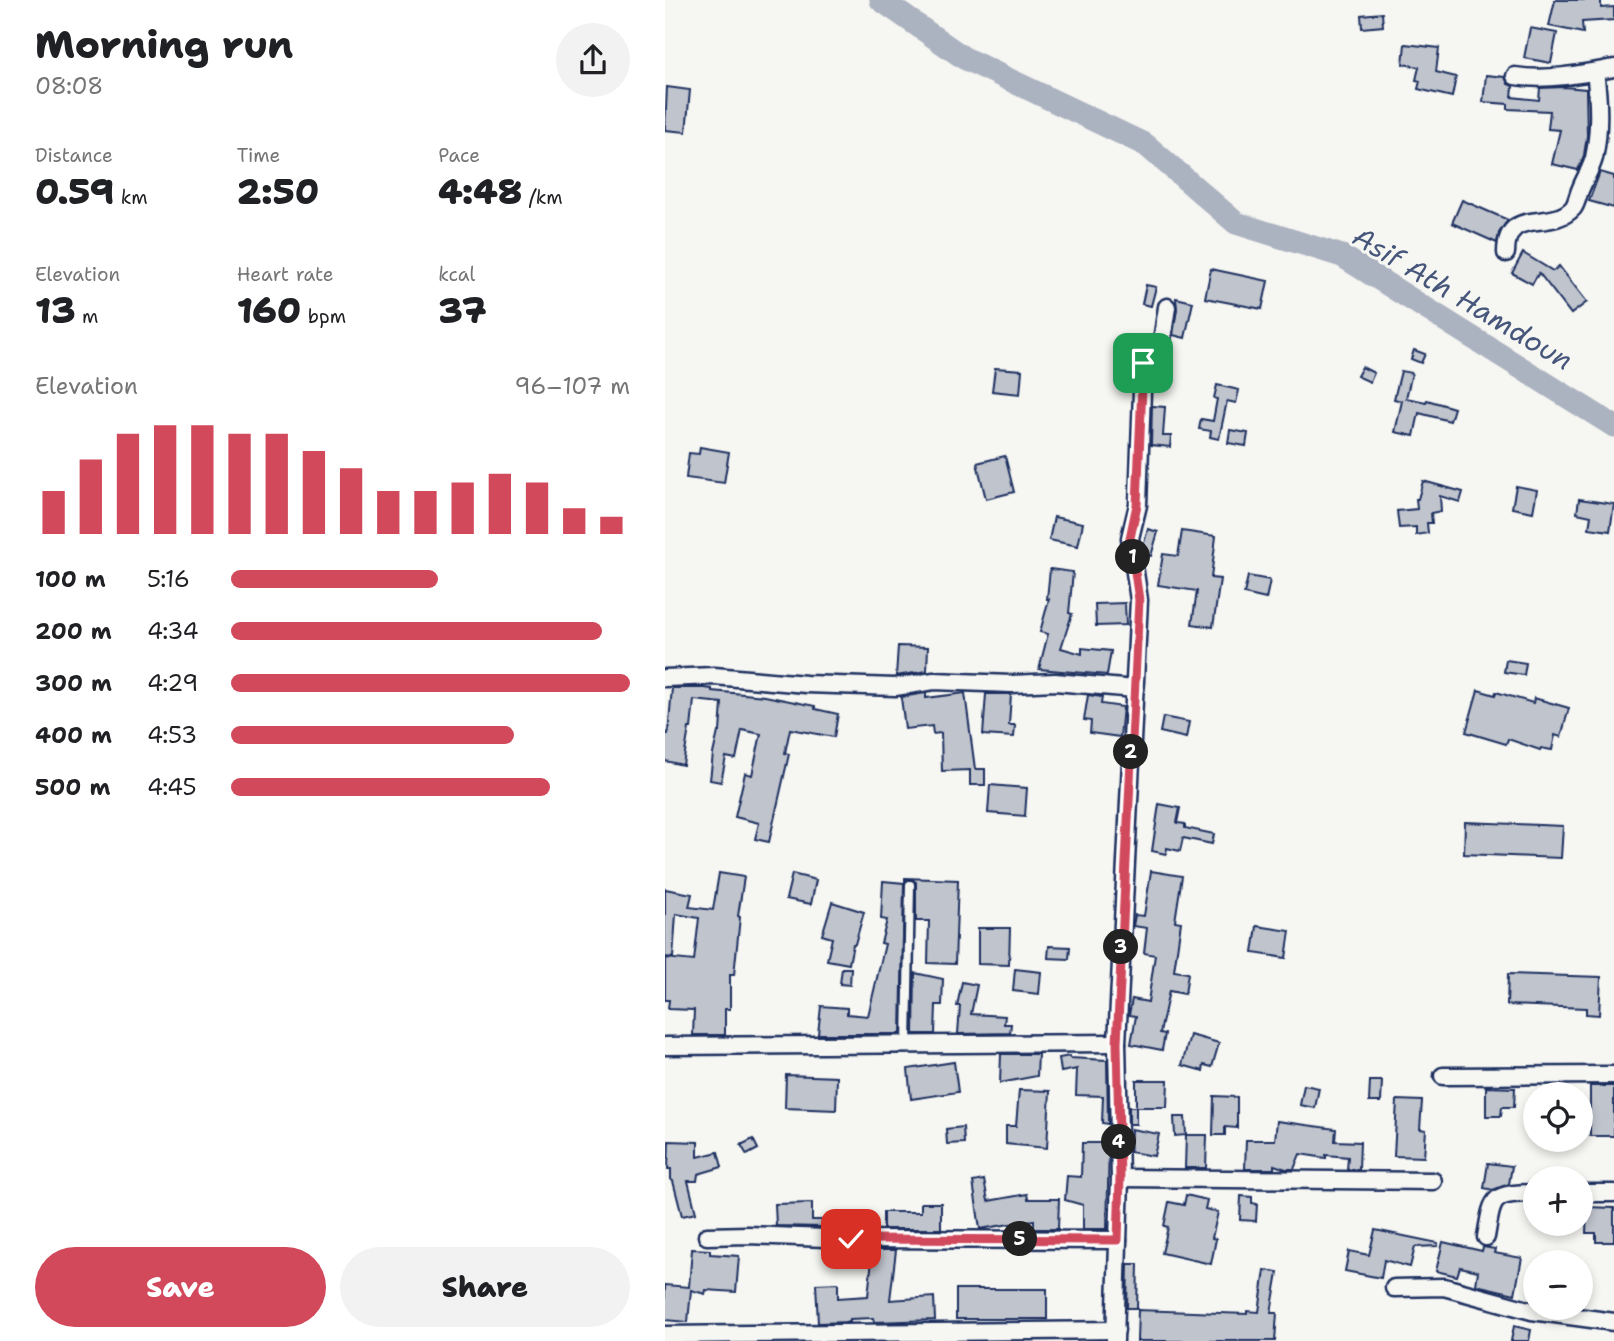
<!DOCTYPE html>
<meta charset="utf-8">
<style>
body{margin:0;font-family:"Shantell Sans",sans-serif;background:#f2f2f2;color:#202124;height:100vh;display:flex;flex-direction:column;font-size:26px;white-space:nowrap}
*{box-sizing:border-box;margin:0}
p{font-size:23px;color:#757577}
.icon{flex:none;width:38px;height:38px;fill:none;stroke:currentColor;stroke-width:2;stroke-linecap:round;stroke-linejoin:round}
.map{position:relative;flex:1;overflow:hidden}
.sheet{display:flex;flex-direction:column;background:#fff;width:665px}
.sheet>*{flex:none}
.fabs{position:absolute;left:858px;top:1082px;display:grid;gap:14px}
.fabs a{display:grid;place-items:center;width:70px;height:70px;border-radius:50%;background:#fff;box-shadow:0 4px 10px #0003;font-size:35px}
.pin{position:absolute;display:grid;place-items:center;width:60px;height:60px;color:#fff;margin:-30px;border-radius:14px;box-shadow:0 4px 10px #0006}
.km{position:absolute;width:35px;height:35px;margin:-18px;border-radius:50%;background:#222;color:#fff;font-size:19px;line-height:35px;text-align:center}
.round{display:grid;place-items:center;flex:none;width:74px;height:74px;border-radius:37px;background:#f2f2f2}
.summary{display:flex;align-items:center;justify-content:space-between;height:119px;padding:0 35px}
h1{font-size:38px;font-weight:800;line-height:52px}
.figures{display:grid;grid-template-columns:repeat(3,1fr);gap:10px;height:119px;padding:7px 35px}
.figures div{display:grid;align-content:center}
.figures b{font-size:35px;font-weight:800}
.figures small{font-size:19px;font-weight:400}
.figures p{font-size:19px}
.chart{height:196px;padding:14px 35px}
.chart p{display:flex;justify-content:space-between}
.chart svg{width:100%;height:126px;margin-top:7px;stroke:#d1495b;stroke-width:6}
.cta{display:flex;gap:14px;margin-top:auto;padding:14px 35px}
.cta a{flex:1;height:80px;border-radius:42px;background:#d1495b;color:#fff;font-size:28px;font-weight:800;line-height:80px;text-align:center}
.cta a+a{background:#f2f2f2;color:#202124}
ul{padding:0 35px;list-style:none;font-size:23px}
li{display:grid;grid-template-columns:112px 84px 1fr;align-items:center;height:52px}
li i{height:18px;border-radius:9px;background:#d1495b}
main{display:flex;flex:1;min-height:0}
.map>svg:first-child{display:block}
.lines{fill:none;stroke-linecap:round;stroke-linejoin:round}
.river{stroke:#abb2c0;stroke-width:23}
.building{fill:#c0c4cd;stroke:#1b2f5e;stroke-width:2}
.lane-casing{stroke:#1b2f5e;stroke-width:13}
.street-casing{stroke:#1b2f5e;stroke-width:21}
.lane{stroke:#f6f6f2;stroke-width:8}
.street{stroke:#f6f6f2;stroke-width:16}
.route-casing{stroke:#fff;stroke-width:14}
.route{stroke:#d1495b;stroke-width:9}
.labels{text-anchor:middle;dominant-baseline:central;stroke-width:6;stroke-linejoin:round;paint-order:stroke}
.water-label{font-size:28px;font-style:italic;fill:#46567b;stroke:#f6f6f2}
</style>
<main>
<section class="sheet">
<div class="summary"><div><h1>Morning run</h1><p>08:08</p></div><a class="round"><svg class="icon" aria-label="share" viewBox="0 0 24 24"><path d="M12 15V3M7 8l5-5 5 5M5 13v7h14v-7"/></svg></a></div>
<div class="figures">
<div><p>Distance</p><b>0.59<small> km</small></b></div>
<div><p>Time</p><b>2:50</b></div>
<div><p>Pace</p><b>4:48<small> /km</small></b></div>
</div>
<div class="figures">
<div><p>Elevation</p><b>13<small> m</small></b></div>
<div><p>Heart rate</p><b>160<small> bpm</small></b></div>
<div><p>kcal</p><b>37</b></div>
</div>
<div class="chart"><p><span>Elevation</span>96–107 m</p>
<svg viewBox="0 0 160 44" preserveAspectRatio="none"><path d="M5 44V29M15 44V18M25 44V9M35 44V6M45 44V6M55 44V9M65 44V9M75 44V15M85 44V21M95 44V29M105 44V29M115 44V26M125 44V23M135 44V26M145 44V35M155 44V38"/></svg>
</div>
<ul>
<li><b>100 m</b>5:16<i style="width:52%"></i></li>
<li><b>200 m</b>4:34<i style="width:93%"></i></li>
<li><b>300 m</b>4:29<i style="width:100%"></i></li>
<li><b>400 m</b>4:53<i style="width:71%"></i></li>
<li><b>500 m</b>4:45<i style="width:80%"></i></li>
</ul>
<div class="cta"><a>Save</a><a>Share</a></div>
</section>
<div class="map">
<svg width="949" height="1341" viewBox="0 0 949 1341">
<rect width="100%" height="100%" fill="#f6f6f2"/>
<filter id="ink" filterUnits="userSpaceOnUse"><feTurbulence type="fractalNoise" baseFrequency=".0143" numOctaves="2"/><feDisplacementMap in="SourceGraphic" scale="14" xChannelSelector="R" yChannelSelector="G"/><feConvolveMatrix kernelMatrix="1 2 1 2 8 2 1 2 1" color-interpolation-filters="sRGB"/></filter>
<g filter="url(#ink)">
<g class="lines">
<!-- river -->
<path class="river" d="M 216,0 L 299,58 L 481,145 L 571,223 L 677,256 L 949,426"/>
</g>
<!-- building -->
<g class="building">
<path d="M 890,0 L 936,0 L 936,8 L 949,7 L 949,20 L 917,22 L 918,33 L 884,26 Z"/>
<path d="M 717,13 L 718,26 L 697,28 L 696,15 Z"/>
<path d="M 865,28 L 892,33 L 886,63 L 859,58 Z"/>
<path d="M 740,44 L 774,48 L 771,72 L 791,77 L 787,97 L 753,89 L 755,81 L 751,80 L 754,67 L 738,64 Z"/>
<path d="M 821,75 L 840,77 L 843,84 L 848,86 L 847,97 L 874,100 L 875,88 L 899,87 L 921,89 L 922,136 L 919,155 L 913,170 L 887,164 L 895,130 L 883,129 L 885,111 L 843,109 L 843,104 L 818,102 Z"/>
<path d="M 2,87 L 25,90 L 21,132 L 0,130 Z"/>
<path d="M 935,172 L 949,176 L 949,208 L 924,201 Z"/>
<path d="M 797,200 L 843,220 L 834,233 L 832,243 L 787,223 Z"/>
<path d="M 858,253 L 888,271 L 894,266 L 922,302 L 906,314 L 874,273 L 867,284 L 847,273 Z"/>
<path d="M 546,269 L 603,281 L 597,309 L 540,298 Z"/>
<path d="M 481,285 L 491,287 L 486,306 L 477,304 Z"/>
<path d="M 511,298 L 528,302 L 520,338 L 508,335 L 512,309 Z"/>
<path d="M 749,350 L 760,354 L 756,363 L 746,359 Z"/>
<path d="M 697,367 L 709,373 L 705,382 L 692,376 Z"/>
<path d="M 330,368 L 357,370 L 355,394 L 327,391 Z"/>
<path d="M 736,371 L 747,373 L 741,398 L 761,402 L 762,400 L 789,408 L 785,421 L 754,413 L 749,436 L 730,432 L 737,401 L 729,399 Z"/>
<path d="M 552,385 L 574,390 L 571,403 L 562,401 L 554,439 L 545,437 L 546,431 L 534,429 L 536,419 L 548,421 L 552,399 L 549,398 Z"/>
<path d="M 487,406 L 500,407 L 498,436 L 506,436 L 505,447 L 486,445 Z"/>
<path d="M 565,430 L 583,433 L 581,446 L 563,443 Z"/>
<path d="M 35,447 L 64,452 L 59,483 L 21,478 L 24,453 L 34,454 Z"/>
<path d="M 340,456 L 349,492 L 321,499 L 312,463 Z"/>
<path d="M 758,481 L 798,492 L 795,502 L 775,496 L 776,511 L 766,513 L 767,523 L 762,523 L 763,533 L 751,535 L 751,527 L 734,528 L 732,511 L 752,509 L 751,499 L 753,499 Z"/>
<path d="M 851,486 L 872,490 L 868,512 L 847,508 Z"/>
<path d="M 914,499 L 949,504 L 945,531 L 924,528 L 926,516 L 912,513 Z"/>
<path d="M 389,517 L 418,523 L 413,546 L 384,540 Z"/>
<path d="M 483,529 L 493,532 L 486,556 L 478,553 L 477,549 Z"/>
<path d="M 517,531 L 551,536 L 546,578 L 555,579 L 548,627 L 527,624 L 532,591 L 493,585 L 498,554 L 513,556 Z"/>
<path d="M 385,569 L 408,572 L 404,613 L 407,614 L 396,648 L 417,654 L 417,648 L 446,651 L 442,675 L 374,669 L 383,634 L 375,632 L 384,599 L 382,599 Z"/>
<path d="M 583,576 L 605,580 L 601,599 L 579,594 Z"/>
<path d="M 460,603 L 461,625 L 431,626 L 430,604 Z"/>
<path d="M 233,646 L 263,647 L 262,671 L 231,676 Z"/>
<path d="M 841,660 L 861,663 L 859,675 L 839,672 Z"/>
<path d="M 7,688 L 39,688 L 47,689 L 47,691 L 100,696 L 150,706 L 150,709 L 173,714 L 169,737 L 125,729 L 120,753 L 124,754 L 104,842 L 90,839 L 94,823 L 70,817 L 80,773 L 87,775 L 96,734 L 77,730 L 71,759 L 61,757 L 56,782 L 45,780 L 48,754 L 53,732 L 55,732 L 57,703 L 29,700 L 26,728 L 24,728 L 18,765 L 0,761 L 0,734 L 3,734 Z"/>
<path d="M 813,690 L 830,695 L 831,692 L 868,703 L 869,698 L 904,708 L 896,737 L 890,735 L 887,750 L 876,748 L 875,750 L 843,739 L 841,744 L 801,732 Z"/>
<path d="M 261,693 L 261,698 L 300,693 L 310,769 L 320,769 L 320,785 L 305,785 L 305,770 L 277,771 L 276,733 L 268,734 L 267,726 L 240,729 L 236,697 Z"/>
<path d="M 321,694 L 346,694 L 344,725 L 350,725 L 349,737 L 318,735 Z"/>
<path d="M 423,695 L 437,697 L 436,704 L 458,707 L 455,737 L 425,733 L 426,721 L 419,720 Z"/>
<path d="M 498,717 L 524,722 L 521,738 L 495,732 Z"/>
<path d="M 325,785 L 362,788 L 360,816 L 323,813 Z"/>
<path d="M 494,804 L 515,808 L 512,823 L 520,824 L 520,828 L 549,834 L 547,844 L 518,838 L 515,851 L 502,848 L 501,854 L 487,851 Z"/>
<path d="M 800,822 L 898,826 L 896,858 L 799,854 Z"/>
<path d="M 486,871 L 517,876 L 510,921 L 516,922 L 509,971 L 523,973 L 520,994 L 504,991 L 495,1033 L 500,1034 L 497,1050 L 466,1044 L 471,1016 L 464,1015 L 467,999 L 483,1002 L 490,955 L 479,953 L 482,928 L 468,926 L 470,915 L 479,916 Z"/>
<path d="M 54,873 L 79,877 L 73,916 L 75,917 L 69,975 L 65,975 L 65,1009 L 60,1009 L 60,1035 L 28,1035 L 29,1010 L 3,1009 L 4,1000 L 0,1000 L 0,958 L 29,961 L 34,918 L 11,914 L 8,958 L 0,957 L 0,889 L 27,894 L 24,907 L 48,910 Z"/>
<path d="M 127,874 L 151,880 L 146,904 L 121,899 Z"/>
<path d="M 240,878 L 293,880 L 290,964 L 263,963 L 264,921 L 251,921 L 251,882 L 246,879 L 240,881 Z"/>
<path d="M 218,881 L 239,883 L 236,1034 L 153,1034 L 156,1006 L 182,1008 L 182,1014 L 203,1016 L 220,944 L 216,943 L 222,920 L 216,919 Z"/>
<path d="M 167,902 L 199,912 L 190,944 L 188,944 L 184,964 L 162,960 L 167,938 L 157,935 Z"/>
<path d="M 592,926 L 625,931 L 621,958 L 588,953 Z"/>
<path d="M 313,928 L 345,928 L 344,965 L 313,964 Z"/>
<path d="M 384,946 L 405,947 L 404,959 L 383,958 Z"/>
<path d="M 177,968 L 186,968 L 185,985 L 175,984 Z"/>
<path d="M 350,969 L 376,972 L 374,994 L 348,991 Z"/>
<path d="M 250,973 L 278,979 L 277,1005 L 271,1005 L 270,1034 L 249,1034 Z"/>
<path d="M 843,974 L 936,977 L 934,1015 L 921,1014 L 921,1008 L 842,1005 Z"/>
<path d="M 297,982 L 312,985 L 306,1014 L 340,1016 L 339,1024 L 346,1024 L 345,1033 L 293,1034 L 295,1006 L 292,1006 Z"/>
<path d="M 525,1035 L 554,1043 L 547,1067 L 539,1065 L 538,1071 L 517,1065 Z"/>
<path d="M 336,1054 L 373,1054 L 372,1076 L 335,1083 Z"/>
<path d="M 405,1056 L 405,1058 L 442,1060 L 443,1124 L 437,1123 L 438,1096 L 411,1095 L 412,1069 L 396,1072 L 394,1058 Z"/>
<path d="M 289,1062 L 293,1092 L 246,1099 L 243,1069 Z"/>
<path d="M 121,1075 L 172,1077 L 171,1110 L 120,1108 Z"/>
<path d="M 471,1080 L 503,1080 L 502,1107 L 471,1107 Z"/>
<path d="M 705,1081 L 717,1081 L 716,1102 L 704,1102 Z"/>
<path d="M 639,1085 L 654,1088 L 650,1108 L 635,1105 Z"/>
<rect x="925" y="1086" width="24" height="50"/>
<path d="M 821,1087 L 850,1088 L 849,1107 L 837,1107 L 836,1116 L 821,1116 Z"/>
<path d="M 354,1090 L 385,1091 L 382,1148 L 341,1144 L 341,1126 L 351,1126 Z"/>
<path d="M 549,1096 L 572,1097 L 572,1128 L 560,1127 L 560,1135 L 548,1135 Z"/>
<path d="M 732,1100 L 757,1101 L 755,1129 L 761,1130 L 759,1157 L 729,1156 Z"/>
<rect x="464" y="1107" width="7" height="17"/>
<path d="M 509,1117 L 520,1117 L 521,1135 L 542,1135 L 541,1168 L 520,1168 L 521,1135 L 510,1136 Z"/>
<path d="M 612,1121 L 671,1129 L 670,1141 L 695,1142 L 694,1170 L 682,1170 L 683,1157 L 661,1155 L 661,1158 L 635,1154 L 629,1169 L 621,1169 L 609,1165 L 609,1169 L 580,1169 L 581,1140 L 610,1140 Z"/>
<path d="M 298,1127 L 299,1143 L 282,1144 L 281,1129 Z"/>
<path d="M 466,1129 L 494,1134 L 489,1156 L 465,1152 Z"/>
<path d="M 88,1139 L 93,1149 L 82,1155 L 76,1145 Z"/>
<path d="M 4,1141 L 33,1142 L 33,1157 L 53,1152 L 57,1167 L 33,1174 L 32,1181 L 23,1181 L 31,1213 L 17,1216 L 8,1181 L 6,1180 L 6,1169 L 3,1169 Z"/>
<path d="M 417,1143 L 444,1143 L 442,1229 L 418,1229 L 418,1205 L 400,1200 L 402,1176 L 416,1177 Z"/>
<path d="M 823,1163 L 847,1166 L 844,1184 L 828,1190 L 819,1188 Z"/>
<path d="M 319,1180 L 323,1201 L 362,1194 L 363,1199 L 394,1199 L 393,1229 L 369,1229 L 369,1220 L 315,1229 L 308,1182 Z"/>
<path d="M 521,1195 L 542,1200 L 540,1209 L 553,1212 L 547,1238 L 551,1239 L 546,1264 L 497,1253 L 503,1227 L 499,1226 L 504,1202 L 519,1205 Z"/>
<path d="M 576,1196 L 587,1197 L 587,1203 L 592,1204 L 591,1221 L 575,1220 Z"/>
<path d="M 147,1203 L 147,1220 L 158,1220 L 158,1227 L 111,1226 L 110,1204 Z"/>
<path d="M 256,1203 L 276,1203 L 276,1229 L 218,1229 L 218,1212 L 256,1212 Z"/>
<path d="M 922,1207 L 949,1208 L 949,1242 L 931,1242 L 931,1233 L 921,1233 Z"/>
<path d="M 710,1230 L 773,1243 L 773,1246 L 750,1247 L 745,1267 L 719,1260 L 716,1278 L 680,1271 L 684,1251 L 704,1255 Z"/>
<path d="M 778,1242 L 817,1251 L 818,1247 L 830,1249 L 829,1253 L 857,1258 L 850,1294 L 811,1285 L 813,1271 L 795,1267 L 792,1276 L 771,1271 Z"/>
<path d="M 27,1249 L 45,1250 L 45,1254 L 74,1256 L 71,1292 L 41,1290 L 40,1294 L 26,1290 L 23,1322 L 0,1320 L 0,1285 L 24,1287 Z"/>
<path d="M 208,1250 L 231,1250 L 225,1300 L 269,1297 L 270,1320 L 209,1322 L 208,1318 L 185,1319 L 185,1322 L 153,1323 L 151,1284 L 173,1283 L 173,1298 L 203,1296 Z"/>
<path d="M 463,1264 L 473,1264 L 472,1308 L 462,1308 Z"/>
<path d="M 600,1270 L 613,1272 L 606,1313 L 612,1313 L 610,1341 L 472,1341 L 473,1310 L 582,1314 L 582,1311 L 594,1312 Z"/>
<rect x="291" y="1289" width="91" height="30"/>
<path d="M 849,1326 L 866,1330 L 864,1341 L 846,1341 Z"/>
</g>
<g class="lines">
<defs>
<path id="lane" d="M 242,1046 L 245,885"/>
<g id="street">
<path d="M 850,76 C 882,81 917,74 949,68"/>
<path d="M 841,253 C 841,205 885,233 908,208 C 912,203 913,194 916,188 C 920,178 926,169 929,158 C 935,130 934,100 930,72"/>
<path d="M 0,678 L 49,676 L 141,684 L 230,687 L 269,681 L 346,684 L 390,682 L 470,689"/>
<path d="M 0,1046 L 452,1043"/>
<path d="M 778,1076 L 949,1075"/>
<path d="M 455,1178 L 768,1181"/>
<path d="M 915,1193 L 949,1193"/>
<path d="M 42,1236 L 83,1235 L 186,1239 L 453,1240"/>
<path d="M 821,1237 C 828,1195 827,1194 870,1193"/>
<path d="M 729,1288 L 779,1287 L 867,1311 L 949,1322"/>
<path d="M 0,1335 L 451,1330"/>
<path d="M 450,1341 L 455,1178 L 452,1043 L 474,600 L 465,538 L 473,505 L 478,363 L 496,347 L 502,307"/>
</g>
</defs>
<!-- lane casing -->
<use href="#lane" class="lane-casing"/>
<!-- street casing -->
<use href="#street" class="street-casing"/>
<!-- lane -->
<use href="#lane" class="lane"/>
<!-- street -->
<use href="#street" class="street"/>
</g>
</g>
<g class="lines" filter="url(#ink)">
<defs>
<path id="route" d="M 186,1239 L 453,1240 L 455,1178 L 452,1043 L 474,600 L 465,538 L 472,505 L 478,363"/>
</defs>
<!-- route casing -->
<use href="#route" class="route-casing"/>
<!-- route -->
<use href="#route" class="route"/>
</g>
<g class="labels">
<!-- water labels -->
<g class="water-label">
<text transform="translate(798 298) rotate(31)">Asif Ath Hamdoun</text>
</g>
</g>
</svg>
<div class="fabs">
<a><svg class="icon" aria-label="locate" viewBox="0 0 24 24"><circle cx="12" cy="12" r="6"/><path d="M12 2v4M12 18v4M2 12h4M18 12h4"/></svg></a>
<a>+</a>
<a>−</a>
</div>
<div class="pin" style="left:478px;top:363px;background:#1e9e55"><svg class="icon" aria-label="arrive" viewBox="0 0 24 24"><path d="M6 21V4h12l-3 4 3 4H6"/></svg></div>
<div class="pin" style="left:186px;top:1239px;background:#d93025"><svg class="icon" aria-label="check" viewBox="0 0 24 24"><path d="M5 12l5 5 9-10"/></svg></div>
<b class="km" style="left:468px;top:557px">1</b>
<b class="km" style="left:466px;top:752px">2</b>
<b class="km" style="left:456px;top:947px">3</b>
<b class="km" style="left:454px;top:1142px">4</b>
<b class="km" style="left:355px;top:1239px">5</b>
</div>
</main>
